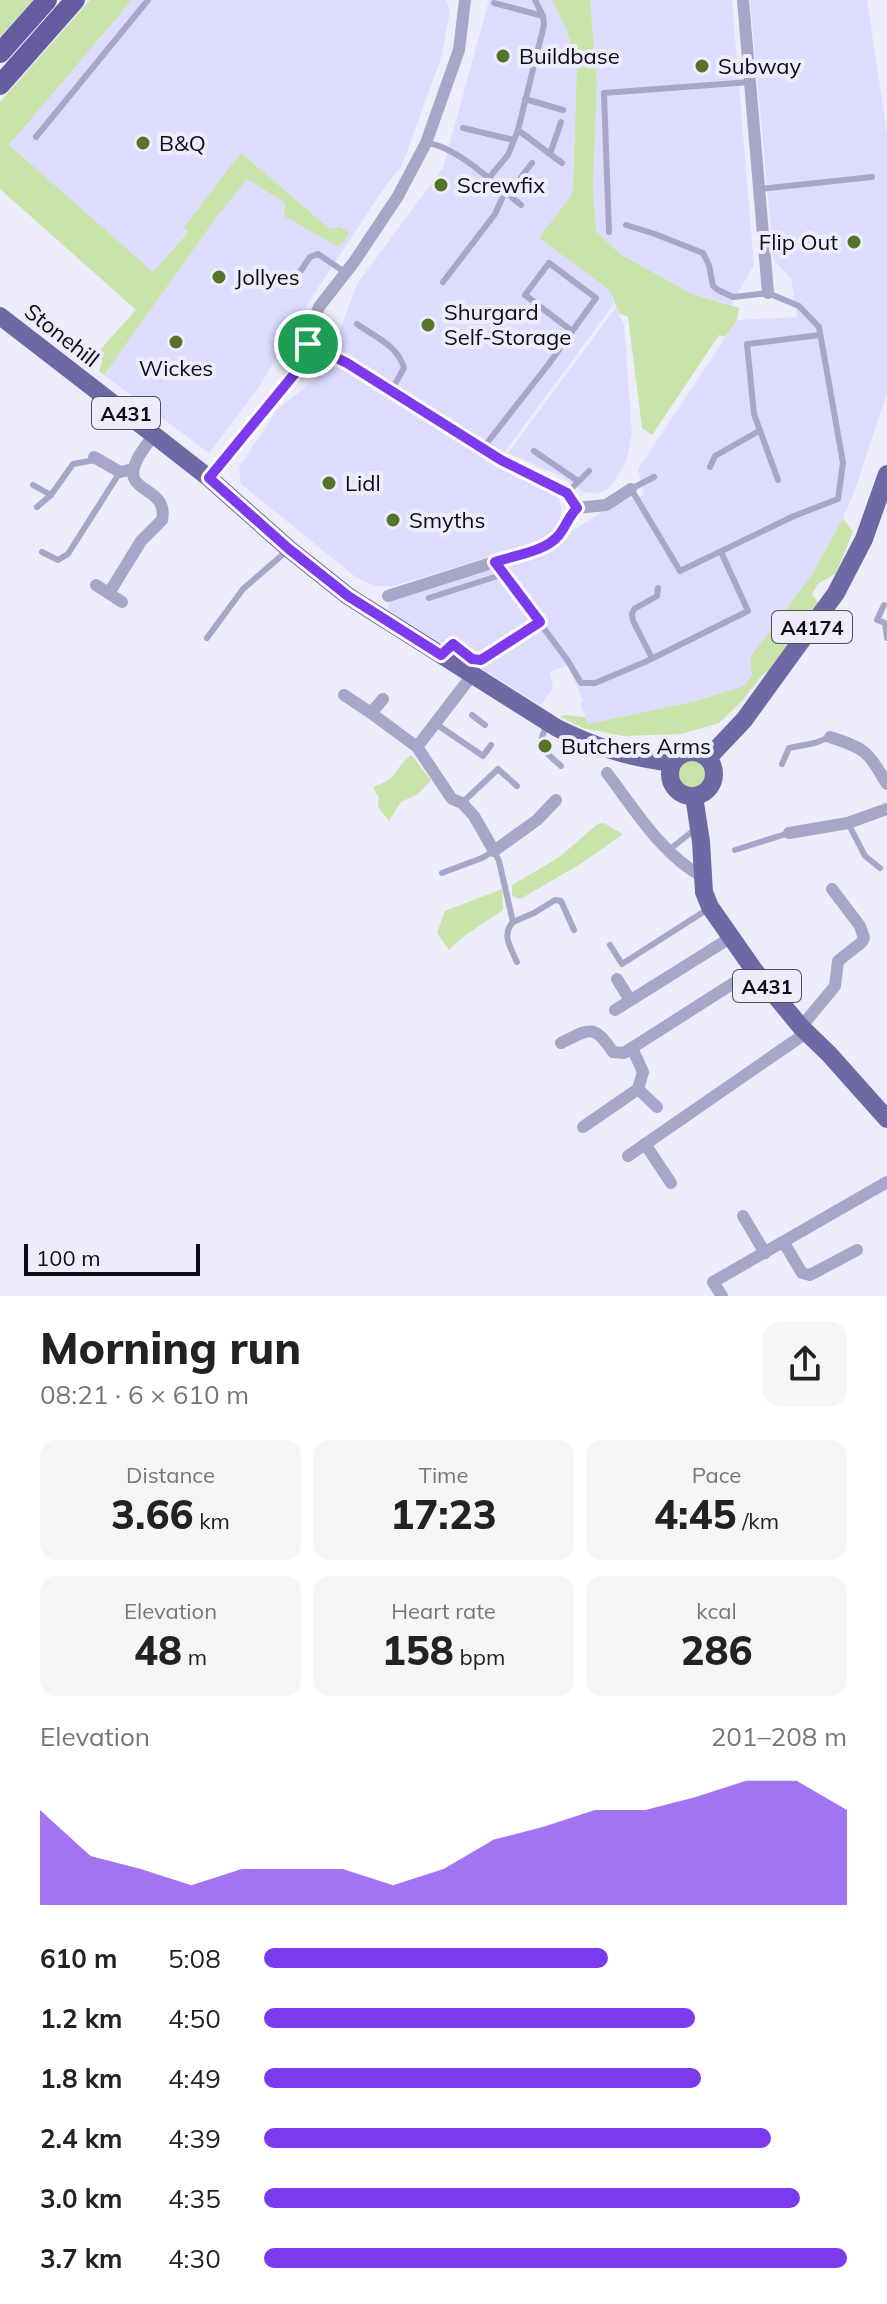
<!DOCTYPE html>
<meta charset="utf-8">
<style>
body{margin:0;font-family:Mulish,sans-serif;background:#f6f6f6;color:#222;height:100vh;display:flex;flex-direction:column;font-size:30px;white-space:nowrap}
*{box-sizing:border-box;margin:0}
p{font-size:26px;color:#767676}
.icon{flex:none;width:44px;height:44px;fill:none;stroke:currentColor;stroke-width:2;stroke-linecap:round;stroke-linejoin:round}
.map{position:relative;height:1296px;overflow:hidden}
.sheet{display:flex;flex-direction:column;background:#fff;flex:1}
.sheet>*{flex:none}
.scale{position:absolute;left:24px;bottom:20px;width:176px;box-sizing:border-box;padding-left:8px;border:4px solid #0d0c17;border-top:0;font-size:22px;line-height:28px;white-space:nowrap;color:#0d0c17;-webkit-text-stroke:6px #ececfa;paint-order:stroke}
.pin{position:absolute;display:grid;place-items:center;width:68px;height:68px;color:#fff;margin:-34px;border:4px solid #fff;border-radius:50%;box-shadow:0 2px 8px #0007}
.round{display:grid;place-items:center;flex:none;width:84px;height:84px;border-radius:16px;background:#f6f6f6}
.overview{display:flex;align-items:center;justify-content:space-between;height:136px;padding:0 40px}
h1{font-size:44px;font-weight:800;line-height:60px}
.stats{display:grid;grid-template-columns:repeat(3,1fr);gap:12px;height:136px;padding:8px 40px}
.stats div{display:grid;align-content:center;border-radius:16px;background:#f6f6f6;text-align:center}
.stats b{font-size:40px;font-weight:800}
.stats small{font-size:22px;font-weight:400}
.stats p{font-size:22px}
.chart{height:224px;padding:16px 40px}
.chart p{display:flex;justify-content:space-between}
.chart svg{width:100%;height:144px;margin-top:8px;fill:#7c3aed;opacity:.7}
ul{padding:0 40px;list-style:none;font-size:26px}
li{display:grid;grid-template-columns:128px 96px 1fr;align-items:center;height:60px}
li i{height:20px;border-radius:10px;background:#7c3aed}
.map>svg:first-child{display:block}
.built{fill:#dedcfe}
.green{fill:#c9e4aa}
.lines{fill:none;stroke-linecap:round;stroke-linejoin:round}
.service{stroke:#a7a5c8;stroke-width:6}
.minor{stroke:#a7a5c8;stroke-width:12}
.primary{stroke:#6e68a5;stroke-width:18}
.trunk{stroke:#645c9e;stroke-width:20}
.route-casing{stroke:#fff;stroke-width:16}
.route{stroke:#7c3aed;stroke-width:10}
.poi-dot{fill:#567429;stroke:#ececfa;stroke-width:3}
.labels{text-anchor:middle;dominant-baseline:central;stroke-width:8;stroke-linejoin:round;paint-order:stroke}
.shield{fill:#ececfa;stroke:#504f5b;stroke-width:2}
.shield-label{font-size:20px;font-weight:bold;fill:#0d0c17}
.poi-label{font-size:22px;fill:#0d0c17;stroke:#ececfa;text-anchor:start}
.street-label{font-size:22px;fill:#0d0c17;stroke:#ececfa}
</style>
<div class="map">
<svg width="887" height="1296" viewBox="0 0 887 1296">
<rect width="100%" height="100%" fill="#ececfa"/>
<!-- built -->
<g class="built">
<path d="M 132,0 L 446,0 L 450,12 L 441,58 L 402,165 L 382,191 L 312,297 L 259,387 L 209,453 L 104,375 L 211,225 L 247,179 L 285,203 L 284,216 L 337,245 L 344,241 L 241,153 L 188,231 L 153,273 L 8,145 Z"/>
<path d="M 489,0 L 552,0 L 567,31 L 577,64 L 573,187 L 571,196 L 540,238 L 603,285 L 611,293 L 614,304 L 495,465 L 551,491 L 559,498 L 561,508 L 560,523 L 555,530 L 530,545 L 393,586 L 376,586 L 357,578 L 241,484 L 239,467 L 277,410 L 325,371 L 357,284 L 443,168 Z"/>
<path d="M 590,0 L 732,0 L 754,265 L 731,305 L 692,294 L 620,254 L 596,231 L 593,188 L 597,82 Z"/>
<path d="M 750,0 L 867,0 L 887,134 L 887,393 L 855,490 L 843,518 L 811,576 L 744,686 L 696,701 L 588,724 L 580,703 L 583,701 L 568,665 L 550,672 L 553,688 L 541,705 L 387,610 L 391,600 L 553,548 L 573,531 L 603,511 L 628,499 L 644,495 L 638,469 L 737,320 L 797,317 L 791,278 L 774,261 Z"/>
<path d="M 616,307 L 624,326 L 632,433 L 627,459 L 615,481 L 608,489 L 596,494 L 584,492 L 562,477 L 508,453 Z"/>
</g>
<!-- green -->
<g class="green">
<path d="M 0,0 L 33,0 L 0,37 Z"/>
<path d="M 90,0 L 132,0 L 9,145 L 153,272 L 188,232 L 184,227 L 241,153 L 330,229 L 340,227 L 349,233 L 344,241 L 337,246 L 284,216 L 285,203 L 247,179 L 211,225 L 104,375 L 99,372 L 102,360 L 97,353 L 136,310 L 0,189 L 0,102 Z"/>
<path d="M 552,0 L 590,0 L 597,82 L 593,188 L 596,231 L 620,254 L 692,294 L 739,308 L 737,320 L 725,337 L 719,335 L 652,435 L 642,428 L 628,317 L 619,313 L 611,293 L 603,285 L 539,238 L 571,196 L 573,187 L 577,64 L 567,31 Z"/>
<path d="M 843,518 L 853,532 L 836,573 L 818,584 L 812,594 L 818,603 L 775,669 L 763,674 L 742,701 L 719,723 L 681,734 L 623,736 L 583,728 L 560,717 L 564,715 L 585,717 L 588,724 L 696,701 L 744,686 L 752,674 L 750,658 L 811,576 Z"/>
<path d="M 411,755 L 431,780 L 418,794 L 401,802 L 389,821 L 378,807 L 379,798 L 373,787 C 400,778 392,770 411,755 Z"/>
<circle cx="692" cy="774" r="18"/>
<path d="M 604,823 L 623,834 L 582,863 L 524,897 L 520,899 L 512,896 L 512,885 L 558,858 L 598,824 Z"/>
<path d="M 502,889 L 503,910 L 464,936 L 449,950 L 437,933 L 445,911 Z"/>
</g>
<g class="lines">
<!-- service -->
<g class="service">
<path d="M 535,0 L 543,16"/>
<path d="M 525,99 L 563,110"/>
<path d="M 463,128 L 514,140"/>
<path d="M 518,130 L 562,163"/>
<path d="M 36,137 L 148,0"/>
<path d="M 426,143 C 455,145 498,186 521,205"/>
<path d="M 550,154 L 561,122"/>
<path d="M 488,179 L 508,155 L 518,130 L 544,25 L 543,16 L 494,3"/>
<path d="M 759,189 L 872,177"/>
<path d="M 626,225 L 655,234 L 703,253 L 709,265 L 713,286 L 718,290 L 733,297 L 768,293 L 799,306 L 819,327 L 843,463 L 838,499 L 794,516 L 680,571 L 631,489 L 654,477"/>
<path d="M 609,232 L 604,93 L 750,82"/>
<path d="M 763,238 L 780,237"/>
<path d="M 300,272 L 310,257 L 318,254 L 346,273"/>
<path d="M 443,282 L 495,214 L 505,192 L 516,184 L 532,163"/>
<path d="M 357,324 C 374,336 398,346 404,368 L 391,391"/>
<path d="M 483,448 L 548,365 L 596,298 L 549,263 L 525,295 L 572,331"/>
<path d="M 534,451 L 578,481"/>
<path d="M 710,467 L 715,456 L 759,431"/>
<path d="M 778,480 L 754,414 L 747,344 L 820,335"/>
<path d="M 33,485 L 51,495"/>
<path d="M 567,493 L 589,471"/>
<path d="M 37,507 L 51,495 L 73,464 L 95,460"/>
<path d="M 42,552 L 58,560 L 68,554 L 120,472"/>
<path d="M 495,562 L 568,661 L 581,683 L 595,683 L 645,662 L 748,611 L 721,552"/>
<path d="M 429,598 L 504,574"/>
<path d="M 884,605 L 877,620 L 885,623 L 887,638"/>
<path d="M 207,638 L 243,589 L 288,550"/>
<path d="M 444,652 L 453,644 L 472,659 L 481,660 L 540,622"/>
<path d="M 652,658 L 633,621 L 632,614 L 634,609 L 657,596 L 658,588"/>
<path d="M 472,715 L 485,725"/>
<path d="M 436,724 L 483,756 L 491,745"/>
<path d="M 547,726 C 534,748 545,751 561,766"/>
<path d="M 782,764 L 789,748 L 815,743 L 830,737"/>
<path d="M 462,803 L 498,769 L 517,786"/>
<path d="M 848,823 L 865,856 L 880,868"/>
<path d="M 669,850 L 694,830"/>
<path d="M 735,850 L 789,833"/>
<path d="M 442,873 L 482,858 L 494,851 L 499,861 L 513,922 C 501,935 511,948 517,962"/>
<path d="M 513,922 L 534,913 L 555,900 L 561,901 L 574,930"/>
<path d="M 610,945 L 622,964 L 708,909"/>
</g>
<!-- minor -->
<g class="minor">
<path d="M 743,0 L 768,293"/>
<path d="M 308,344 L 347,363 L 501,460 L 567,493 L 577,508"/>
<path d="M 94,457 L 120,472 L 133,469"/>
<path d="M 209,478 L 296,372 L 308,344 L 312,324 L 319,307 L 354,262 L 398,196 L 426,143 L 459,50 L 465,0"/>
<path d="M 96,585 L 122,602"/>
<path d="M 109,593 L 141,541 L 162,520 C 169,485 121,494 136,462 C 140,452 148,443 154,435"/>
<path d="M 388,596 L 548,545 C 560,534 566,520 577,508 L 606,505 L 631,489"/>
<path d="M 344,695 L 371,713"/>
<path d="M 383,699 L 371,713 L 417,747 L 473,674"/>
<path d="M 830,737 C 867,749 867,751 887,784"/>
<path d="M 417,747 L 452,799 L 462,803 L 474,816 L 494,851 L 537,820 L 556,800"/>
<path d="M 607,773 C 635,810 662,855 703,877"/>
<path d="M 789,833 L 848,823 L 887,809"/>
<path d="M 617,979 L 630,1000"/>
<path d="M 615,1010 L 730,938"/>
<path d="M 801,1027 L 835,986 L 838,961 L 862,942 L 864,938 L 860,926 L 832,889"/>
<path d="M 561,1043 C 590,1029 593,1023 613,1052 L 624,1053 L 754,970"/>
<path d="M 638,1089 L 657,1107"/>
<path d="M 583,1127 L 638,1089 L 643,1072 L 632,1048"/>
<path d="M 645,1144 L 671,1183"/>
<path d="M 628,1156 L 806,1033"/>
<path d="M 743,1216 L 765,1253"/>
<path d="M 784,1243 L 802,1273 L 810,1275 L 857,1250"/>
<path d="M 722,1296 L 713,1282 L 887,1182"/>
</g>
<!-- primary -->
<g class="primary">
<path d="M 0,316 L 154,435 L 209,478 L 289,549 L 348,596 L 557,728 C 598,748 627,757 672,763"/>
<circle cx="692" cy="774" r="22"/>
<path d="M 708,758 L 744,720 L 836,593 L 864,539 L 887,474"/>
<path d="M 694,796 L 701,842 L 704,892 L 710,907 L 754,970 L 801,1027 L 829,1054 L 887,1119"/>
</g>
<!-- trunk -->
<g class="trunk">
<path d="M 0,53 L 47,0"/>
<path d="M 0,85 L 75,0"/>
</g>
</g>
<g class="lines">
<defs>
<path id="route" d="M 308,344 L 347,363 L 501,460 L 567,493 L 577,508 C 569,516 566,526 559,535 C 545,552 515,555 495,562 L 540,622 L 481,660 L 472,659 L 453,644 L 441,655 L 348,596 L 289,549 L 209,478 L 296,372 Z"/>
</defs>
<!-- route casing -->
<use href="#route" class="route-casing"/>
<!-- route -->
<use href="#route" class="route"/>
</g>
<!-- markers -->
<g class="poi-dot">
<circle cx="503" cy="56" r="8"/>
<circle cx="702" cy="66" r="8"/>
<circle cx="143" cy="143" r="8"/>
<circle cx="441" cy="185" r="8"/>
<circle cx="854" cy="242" r="8"/>
<circle cx="219" cy="277" r="8"/>
<circle cx="428" cy="325" r="8"/>
<circle cx="176" cy="342" r="8"/>
<circle cx="329" cy="483" r="8"/>
<circle cx="393" cy="520" r="8"/>
<circle cx="545" cy="746" r="8"/>
</g>
<g class="labels">
<!-- shield labels -->
<g class="shield">
<rect x="92" y="397" width="68" height="32" rx="6"/>
<rect x="772" y="611" width="80" height="32" rx="6"/>
<rect x="733" y="970" width="68" height="32" rx="6"/>
</g>
<g class="shield-label">
<text x="126" y="413">A431</text>
<text x="812" y="627">A4174</text>
<text x="767" y="986">A431</text>
</g>
<!-- poi labels -->
<g class="poi-label">
<text x="519" y="56">Buildbase</text>
<text x="718" y="66">Subway</text>
<text x="159" y="143">B&amp;Q</text>
<text x="457" y="185">Screwfix</text>
<text x="838" y="242" text-anchor="end">Flip Out</text>
<text x="235" y="277">Jollyes</text>
<text x="444" y="312">Shurgard<tspan x="444" dy="25">Self-Storage</tspan></text>
<text x="176" y="368" text-anchor="middle">Wickes</text>
<text x="345" y="483">Lidl</text>
<text x="409" y="520">Smyths</text>
<text x="561" y="746">Butchers Arms</text>
</g>
<!-- street labels -->
<g class="street-label">
<text transform="translate(62 335) rotate(38)">Stonehill</text>
</g>
</g>
</svg>
<div class="scale">100 m</div>
<div class="pin" style="left:308px;top:344px;background:#1e9e55"><svg class="icon" aria-label="arrive" viewBox="0 0 24 24"><path d="M6 21V4h12l-3 4 3 4H6"/></svg></div>
</div>
<section class="sheet">
<div class="overview"><div><h1>Morning run</h1><p>08:21 · 6 × 610 m</p></div><a class="round"><svg class="icon" aria-label="share" viewBox="0 0 24 24"><path d="M12 15V3M7 8l5-5 5 5M5 13v7h14v-7"/></svg></a></div>
<div class="stats">
<div><p>Distance</p><b>3.66<small> km</small></b></div>
<div><p>Time</p><b>17:23</b></div>
<div><p>Pace</p><b>4:45<small> /km</small></b></div>
</div>
<div class="stats">
<div><p>Elevation</p><b>48<small> m</small></b></div>
<div><p>Heart rate</p><b>158<small> bpm</small></b></div>
<div><p>kcal</p><b>286</b></div>
</div>
<div class="chart"><p><span>Elevation</span>201–208 m</p>
<svg viewBox="0 0 160 44" preserveAspectRatio="none"><path d="M0 44V15L10 29L20 33L30 38L40 33L50 33L60 33L70 38L80 33L90 24L100 20L110 15L120 15L130 11L140 6L150 6L160 15V44z"/></svg>
</div>
<ul>
<li><b>610 m</b>5:08<i style="width:59%"></i></li>
<li><b>1.2 km</b>4:50<i style="width:74%"></i></li>
<li><b>1.8 km</b>4:49<i style="width:75%"></i></li>
<li><b>2.4 km</b>4:39<i style="width:87%"></i></li>
<li><b>3.0 km</b>4:35<i style="width:92%"></i></li>
<li><b>3.7 km</b>4:30<i style="width:100%"></i></li>
</ul>
</section>
